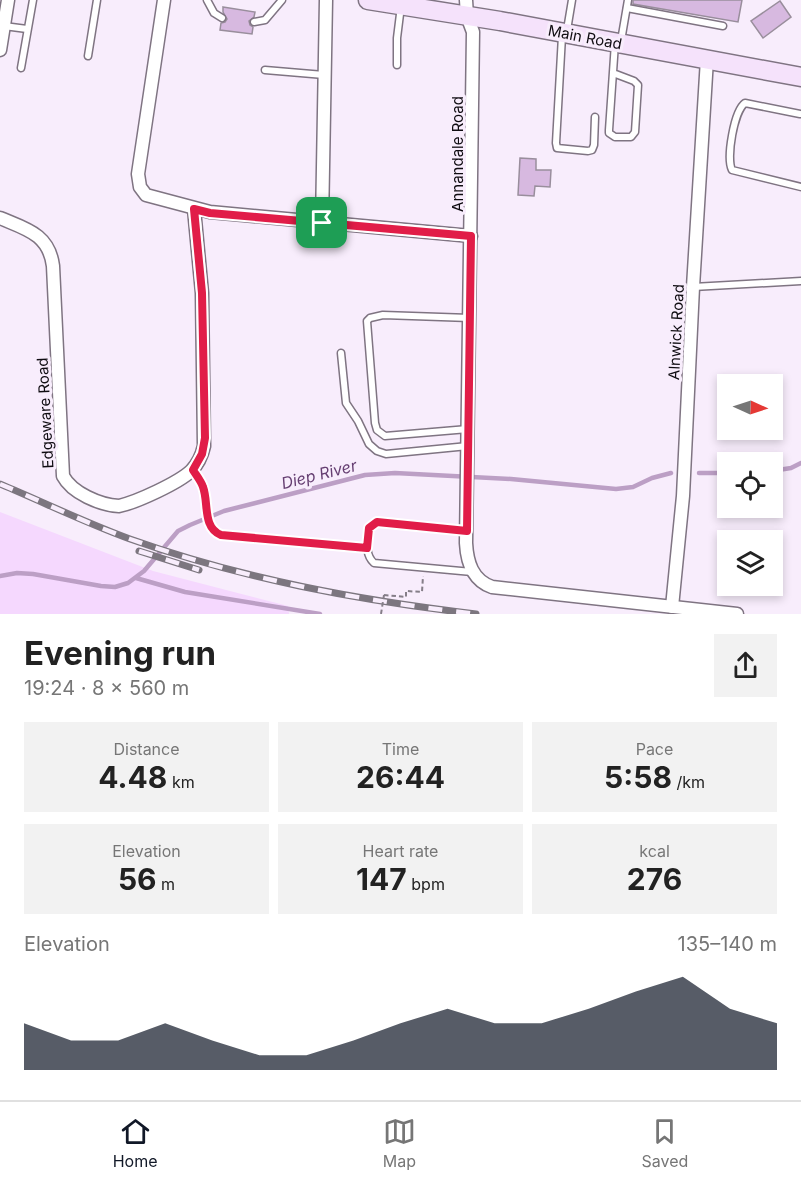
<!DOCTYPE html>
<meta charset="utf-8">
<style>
body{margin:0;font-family:Inter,sans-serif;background:#f2f2f2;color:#222;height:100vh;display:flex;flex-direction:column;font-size:22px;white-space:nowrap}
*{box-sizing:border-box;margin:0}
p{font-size:20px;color:#767676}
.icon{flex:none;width:33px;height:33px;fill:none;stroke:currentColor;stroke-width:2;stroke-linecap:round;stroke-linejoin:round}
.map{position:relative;height:614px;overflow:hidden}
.sheet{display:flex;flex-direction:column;background:#fff;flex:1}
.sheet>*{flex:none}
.needle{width:39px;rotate:93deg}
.fabs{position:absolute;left:717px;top:374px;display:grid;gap:12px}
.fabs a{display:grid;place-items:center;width:66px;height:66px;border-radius:0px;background:#fff;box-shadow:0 3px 9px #0003;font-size:30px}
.pin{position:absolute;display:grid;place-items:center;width:51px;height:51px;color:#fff;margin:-26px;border-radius:12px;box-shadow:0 3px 9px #0006}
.round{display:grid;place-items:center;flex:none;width:63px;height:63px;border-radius:0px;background:#f2f2f2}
.head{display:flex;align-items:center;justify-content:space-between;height:102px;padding:0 24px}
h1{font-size:33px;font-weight:700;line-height:45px}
.figures{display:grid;grid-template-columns:repeat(3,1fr);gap:9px;height:102px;padding:6px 24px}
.figures div{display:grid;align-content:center;border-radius:0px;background:#f2f2f2;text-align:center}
.figures b{font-size:30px;font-weight:700}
.figures small{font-size:16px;font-weight:400}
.figures p{font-size:16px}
.chart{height:168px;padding:12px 24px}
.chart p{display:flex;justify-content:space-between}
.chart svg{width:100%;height:108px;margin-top:6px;fill:#111827;opacity:.7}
.tabs{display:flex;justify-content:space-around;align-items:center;height:84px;border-top:2px solid #e0e0e0;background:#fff;font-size:16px;color:#767676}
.tabs a{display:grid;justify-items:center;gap:3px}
.tabs .active{color:#111827}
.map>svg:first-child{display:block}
.green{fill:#f5d8fe}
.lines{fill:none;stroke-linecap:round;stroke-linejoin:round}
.stream{stroke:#bc9fc5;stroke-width:4.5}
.building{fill:#d7b9e0;stroke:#998e9c;stroke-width:1.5}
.lane-casing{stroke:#7f7482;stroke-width:9}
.street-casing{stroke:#7f7482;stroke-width:15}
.secondary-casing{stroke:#7f7482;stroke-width:21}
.path{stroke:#857e88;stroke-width:2;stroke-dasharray:4.5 3;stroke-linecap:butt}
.lane{stroke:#fff;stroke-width:6}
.street{stroke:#fff;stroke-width:12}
.secondary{stroke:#f5e2fb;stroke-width:18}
.rail-casing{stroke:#7c767f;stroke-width:7}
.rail{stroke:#f8edfc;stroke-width:4.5;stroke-dasharray:14;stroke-linecap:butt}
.path-bridge{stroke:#857e88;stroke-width:2;stroke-dasharray:4.5 3;stroke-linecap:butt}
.route-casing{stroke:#fff;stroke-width:12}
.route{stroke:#e11d48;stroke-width:8}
.labels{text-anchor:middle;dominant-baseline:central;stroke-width:6;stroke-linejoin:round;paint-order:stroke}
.street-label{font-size:15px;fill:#0f0c11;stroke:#f8edfc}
.water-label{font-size:16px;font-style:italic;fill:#663f72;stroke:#f8edfc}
</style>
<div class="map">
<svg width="801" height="614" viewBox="0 0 801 614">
<rect width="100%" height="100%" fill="#f8edfc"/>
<!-- green -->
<path class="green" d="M 0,512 L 153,571 L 288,606 L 289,614 L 0,614 Z"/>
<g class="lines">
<!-- stream -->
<g class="stream">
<path d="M 772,471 L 791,468 L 801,463"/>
<path d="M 699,473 L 728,473"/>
<path d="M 0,576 L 17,573 L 33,574 L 101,586 L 115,587 L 128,583 L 144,571 L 178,531 L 190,525 L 224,511 L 365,475 L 395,473 L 511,479 L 616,489 L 633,487 L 652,478 L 671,473"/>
<path d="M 136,578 L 185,592 L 320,614"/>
</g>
</g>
<!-- building -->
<g class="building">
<path d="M 633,0 L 742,0 L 738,22 L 633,4 Z"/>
<path d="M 780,1 L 791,17 L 763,38 L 751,21 Z"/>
<path d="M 223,7 L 255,12 L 254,17 L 249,21 L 250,25 L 253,27 L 252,34 L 220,30 L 221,23 L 225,22 L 227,19 L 223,12 Z"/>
<path d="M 520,158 L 536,159 L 536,170 L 551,170 L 550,187 L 535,186 L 534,196 L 518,195 Z"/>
</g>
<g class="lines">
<defs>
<g id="lane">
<path d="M 207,0 L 214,13 L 222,18"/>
<path d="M 627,8 L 723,26"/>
<path d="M 254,22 L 265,20 L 282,0"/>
<path d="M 4,26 L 27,29"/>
<path d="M 567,30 L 572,0"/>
<path d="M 562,36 L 556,143 L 557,148 L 588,151 L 592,150 L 594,145 L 595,117"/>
<path d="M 621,41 L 628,0"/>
<path d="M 88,56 L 97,0"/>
<path d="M 397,65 L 397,38 L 401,6"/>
<path d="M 21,68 L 33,0"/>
<path d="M 265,70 L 324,75"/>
<path d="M 613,73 L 634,81 L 638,85 L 635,132 L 631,137 L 615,137 L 609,133 L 609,130 L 615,43"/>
<path d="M 800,114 L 745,103 C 734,111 726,158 732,170 L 801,187"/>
<path d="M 693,287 L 801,281"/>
<path d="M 341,353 L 346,403 L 358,421 L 369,444 L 377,451 L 386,454 L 468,446"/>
<path d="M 468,429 L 385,436 L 377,430 L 375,423 L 367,321 L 370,318 L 383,315 L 470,318"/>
<path d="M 466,530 L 377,522 L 369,528 C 368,541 364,554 374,563 L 472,572"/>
</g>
<g id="street">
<path d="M 164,0 L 138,174 L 140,187 L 146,195 L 210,212 L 471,236"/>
<path d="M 466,0 L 467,16 L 473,32 L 466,543 C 467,562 472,580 492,587 L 737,614"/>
<path d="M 0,50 L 8,0"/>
<path d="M 0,218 C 26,229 49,234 53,266 L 63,476 C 72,493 100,505 119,506 C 137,502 178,483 191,471 C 198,464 202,455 204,446 L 202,293 L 194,209"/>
<path d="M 322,223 L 326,0"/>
<path d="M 672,607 L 683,496 L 693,287 L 707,59"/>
</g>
<path id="secondary" d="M 368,0 L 500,21 L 801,77"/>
</defs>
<!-- lane casing -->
<use href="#lane" class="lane-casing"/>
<!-- street casing -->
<use href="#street" class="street-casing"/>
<!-- secondary casing -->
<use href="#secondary" class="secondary-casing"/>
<!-- path -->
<g class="path">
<path d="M 199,480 C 209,496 201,526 221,535 L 356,547"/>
<path d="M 384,595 L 406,597 L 406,591 L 422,592 L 423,576"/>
</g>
<!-- lane -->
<use href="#lane" class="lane"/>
<!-- street -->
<use href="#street" class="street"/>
<!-- secondary -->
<use href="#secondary" class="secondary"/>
<defs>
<g id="rail">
<path d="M 0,484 C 43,502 86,523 130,539 C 243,579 357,600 476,614"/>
<path d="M 139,551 L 199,570"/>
</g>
</defs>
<!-- rail casing -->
<use href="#rail" class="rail-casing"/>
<!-- rail -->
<use href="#rail" class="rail"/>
<!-- path-bridge -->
<path class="path-bridge" d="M 381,614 L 384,595"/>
</g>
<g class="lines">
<defs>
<path id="route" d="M 194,209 L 210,213 L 471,236 L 467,531 L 377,522 L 369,528 L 367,548 L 221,535 C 202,527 209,503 203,487 C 201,481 196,475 193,470 L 202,454 L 205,438 L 202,293 Z"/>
</defs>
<!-- route casing -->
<use href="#route" class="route-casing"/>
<!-- route -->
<use href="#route" class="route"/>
</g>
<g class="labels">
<!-- street labels -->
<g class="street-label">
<text transform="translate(585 37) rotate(11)">Main Road</text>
<text transform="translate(457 154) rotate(-90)">Annandale Road</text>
<text transform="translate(676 332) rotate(-87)">Alnwick Road</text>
<text transform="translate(45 413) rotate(-93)">Edgeware Road</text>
</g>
<!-- water labels -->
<g class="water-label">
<text transform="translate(319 474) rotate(-14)">Diep River</text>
</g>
</g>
</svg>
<div class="fabs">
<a><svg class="needle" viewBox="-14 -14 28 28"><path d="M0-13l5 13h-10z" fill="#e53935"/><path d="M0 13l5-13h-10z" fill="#767676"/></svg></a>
<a><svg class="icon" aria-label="locate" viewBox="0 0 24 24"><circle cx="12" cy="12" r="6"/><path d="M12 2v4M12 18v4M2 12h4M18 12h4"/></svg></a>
<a><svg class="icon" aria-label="layers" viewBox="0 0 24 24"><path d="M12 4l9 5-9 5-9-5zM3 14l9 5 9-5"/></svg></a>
</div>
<div class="pin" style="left:322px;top:223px;background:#1e9e55"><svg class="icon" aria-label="arrive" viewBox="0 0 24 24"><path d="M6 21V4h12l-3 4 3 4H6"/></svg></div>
</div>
<section class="sheet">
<div class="head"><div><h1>Evening run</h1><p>19:24 · 8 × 560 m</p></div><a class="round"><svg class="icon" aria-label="share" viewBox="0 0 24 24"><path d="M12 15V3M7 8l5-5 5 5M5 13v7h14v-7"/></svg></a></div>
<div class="figures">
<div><p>Distance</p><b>4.48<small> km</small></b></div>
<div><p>Time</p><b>26:44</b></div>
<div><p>Pace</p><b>5:58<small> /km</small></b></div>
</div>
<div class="figures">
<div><p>Elevation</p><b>56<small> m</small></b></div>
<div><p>Heart rate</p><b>147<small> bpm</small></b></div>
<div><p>kcal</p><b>276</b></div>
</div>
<div class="chart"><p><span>Elevation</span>135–140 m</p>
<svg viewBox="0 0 160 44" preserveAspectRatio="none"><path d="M0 44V25L10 32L20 32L30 25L40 32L50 38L60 38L70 32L80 25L90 19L100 25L110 25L120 19L130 12L140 6L150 19L160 25V44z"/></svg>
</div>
</section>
<nav class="tabs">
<a class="active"><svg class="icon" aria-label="home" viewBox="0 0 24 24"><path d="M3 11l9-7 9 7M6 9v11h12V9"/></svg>Home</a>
<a><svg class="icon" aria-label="map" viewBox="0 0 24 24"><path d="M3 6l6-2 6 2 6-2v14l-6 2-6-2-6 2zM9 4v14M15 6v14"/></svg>Map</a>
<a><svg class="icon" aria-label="saved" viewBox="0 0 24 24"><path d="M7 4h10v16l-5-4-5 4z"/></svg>Saved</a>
</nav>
